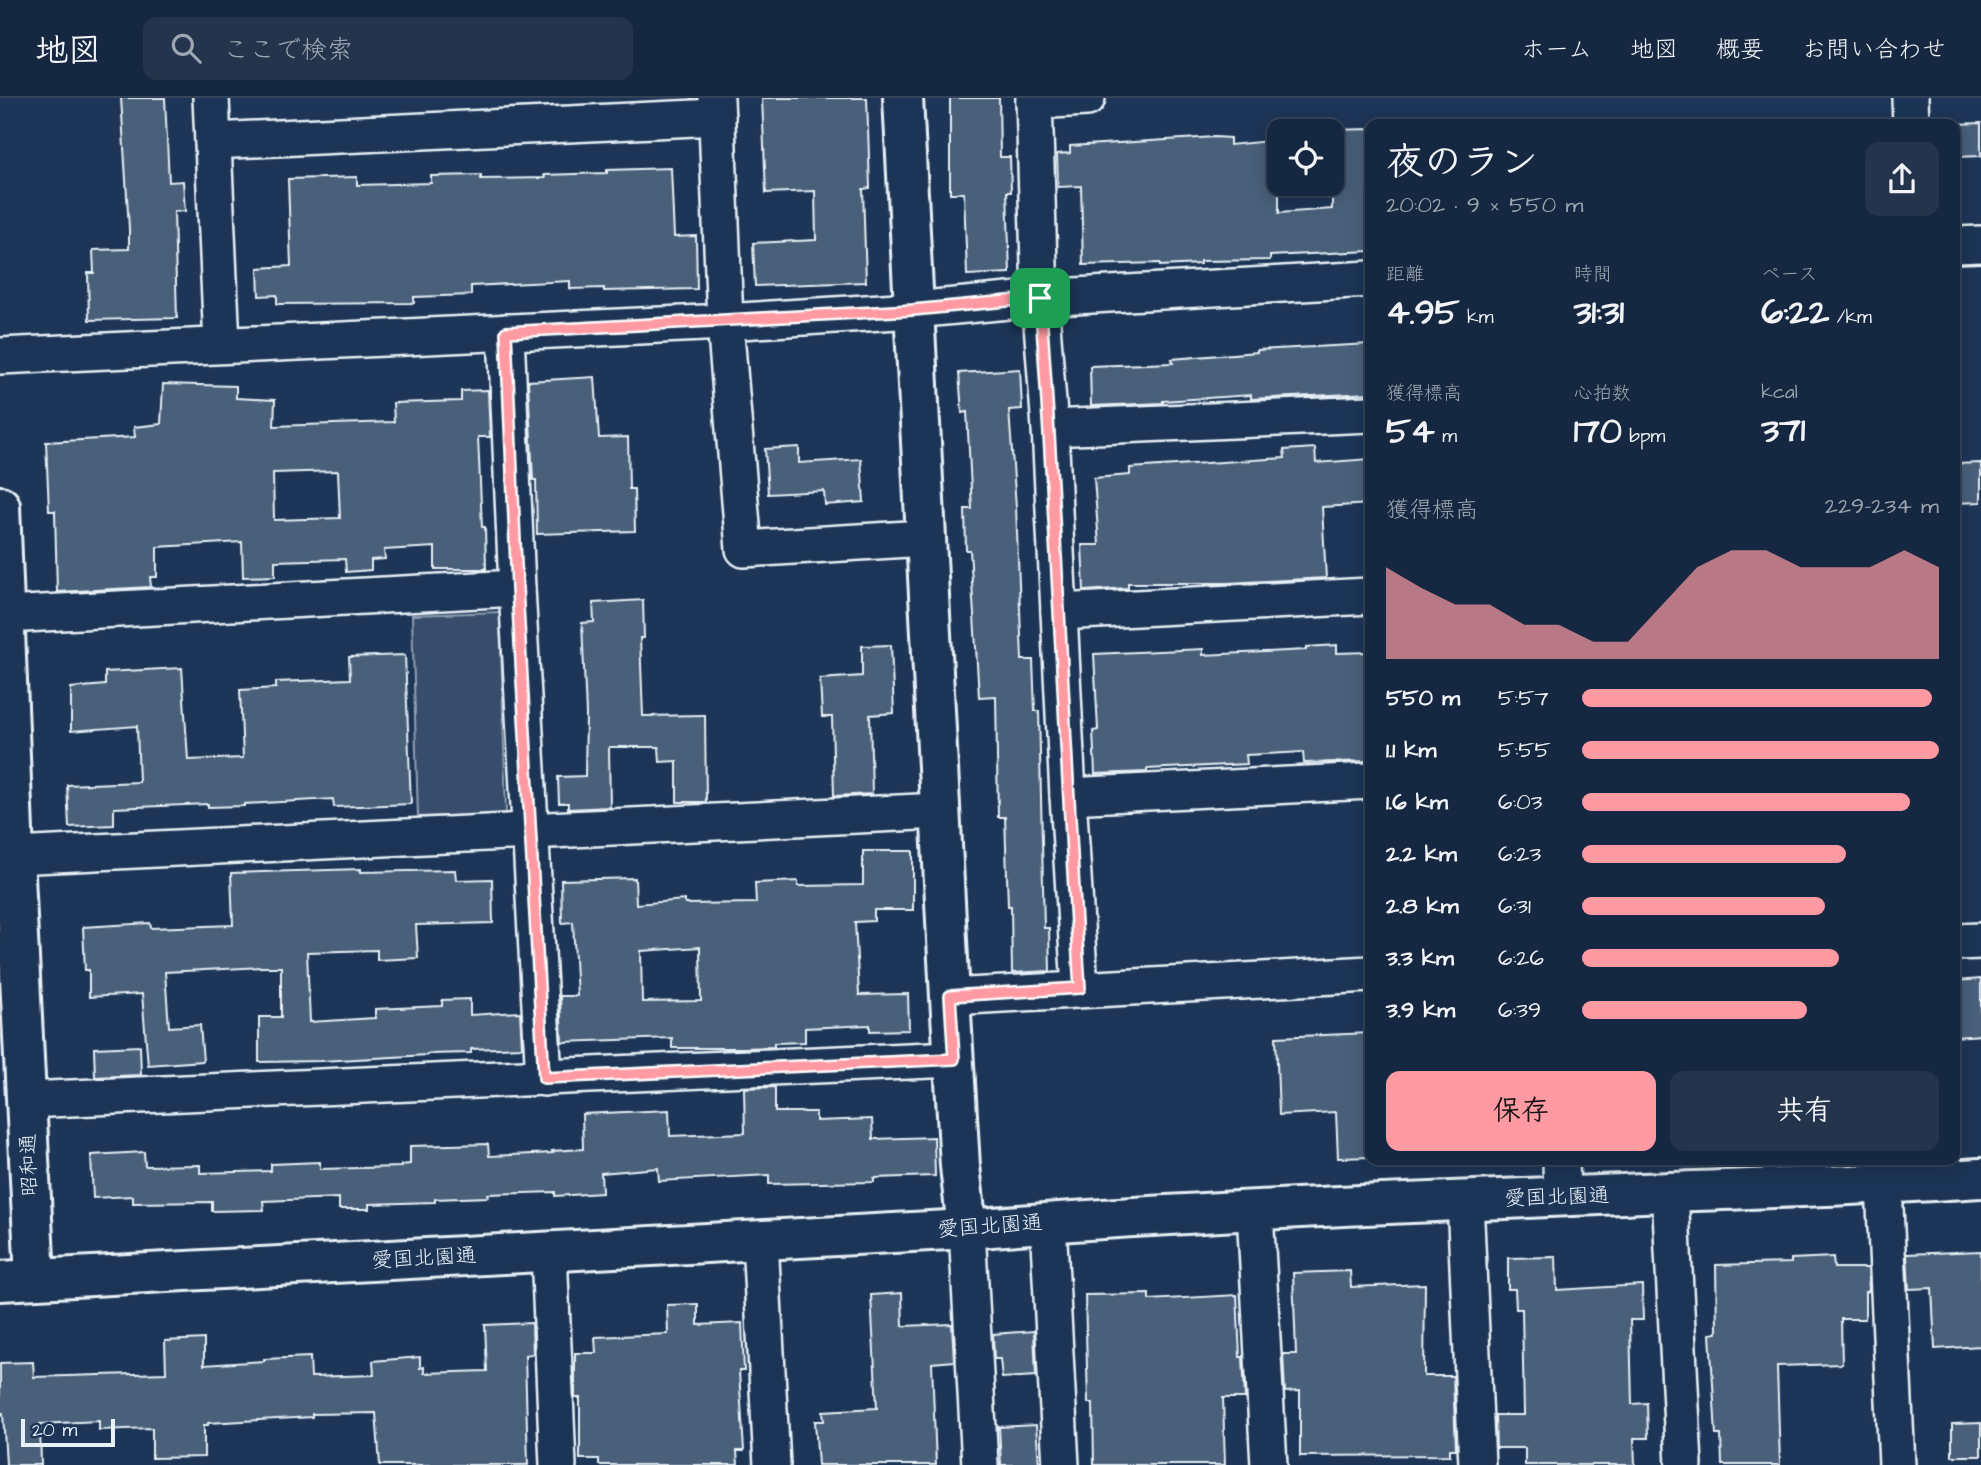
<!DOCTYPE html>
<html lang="ja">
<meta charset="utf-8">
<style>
body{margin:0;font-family:"Architects Daughter","Klee One",sans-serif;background:#23344c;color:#f1f3f6;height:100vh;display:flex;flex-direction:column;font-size:26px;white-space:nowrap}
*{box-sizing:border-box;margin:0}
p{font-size:23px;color:#9ea6b1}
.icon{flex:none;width:38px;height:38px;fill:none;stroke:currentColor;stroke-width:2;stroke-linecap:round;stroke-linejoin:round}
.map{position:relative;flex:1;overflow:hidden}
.sheet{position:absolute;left:1365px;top:21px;width:595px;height:1046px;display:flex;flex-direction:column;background:#162841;border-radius:14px;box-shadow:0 4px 18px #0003,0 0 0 2px #35445a}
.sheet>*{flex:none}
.fabs{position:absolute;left:1267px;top:21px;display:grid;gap:14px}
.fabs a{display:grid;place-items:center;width:77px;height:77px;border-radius:14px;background:#162841;box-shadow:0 4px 18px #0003,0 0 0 2px #35445a;font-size:35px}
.scale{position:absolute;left:21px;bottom:18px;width:94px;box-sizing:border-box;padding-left:7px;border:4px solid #e8f1f8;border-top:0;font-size:19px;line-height:24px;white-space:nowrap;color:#e8f1f8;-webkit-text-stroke:5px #1d3557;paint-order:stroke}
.pin{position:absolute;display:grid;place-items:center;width:60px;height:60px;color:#fff;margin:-30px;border-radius:14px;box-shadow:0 4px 10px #0006}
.round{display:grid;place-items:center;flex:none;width:74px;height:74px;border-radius:14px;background:#23344c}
.head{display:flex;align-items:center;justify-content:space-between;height:119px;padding:0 21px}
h1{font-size:38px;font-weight:800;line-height:52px}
.stats{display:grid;grid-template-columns:repeat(3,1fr);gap:10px;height:119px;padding:7px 21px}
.stats div{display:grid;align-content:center}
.stats b{font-size:35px;font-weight:800}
.stats small{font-size:19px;font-weight:400}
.stats p{font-size:19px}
.chart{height:196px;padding:14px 21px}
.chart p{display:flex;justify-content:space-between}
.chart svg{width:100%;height:126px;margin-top:7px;fill:#ff9aa2;opacity:.7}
.action{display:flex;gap:14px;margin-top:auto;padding:14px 21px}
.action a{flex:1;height:80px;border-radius:14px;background:#ff9aa2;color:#111;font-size:28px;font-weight:800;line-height:80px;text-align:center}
.action a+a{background:#23344c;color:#f1f3f6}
ul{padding:0 21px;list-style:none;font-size:23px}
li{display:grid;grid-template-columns:112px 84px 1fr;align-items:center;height:52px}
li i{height:18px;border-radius:9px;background:#ff9aa2}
header{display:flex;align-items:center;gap:42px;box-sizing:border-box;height:98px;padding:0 35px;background:#162841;border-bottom:2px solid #35445a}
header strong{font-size:33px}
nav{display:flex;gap:38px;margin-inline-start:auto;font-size:24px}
.search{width:490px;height:63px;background:#23344c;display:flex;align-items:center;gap:18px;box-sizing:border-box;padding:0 24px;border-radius:14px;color:#9ea6b1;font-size:26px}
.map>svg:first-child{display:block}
.green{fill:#374d6c;stroke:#909fb2;stroke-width:2}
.building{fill:#495e7a;stroke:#e8f1f8;stroke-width:2;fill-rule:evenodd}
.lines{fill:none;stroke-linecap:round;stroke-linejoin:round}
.street-casing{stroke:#e8f1f8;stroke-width:40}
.secondary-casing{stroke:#e8f1f8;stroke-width:44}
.street{stroke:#1d3557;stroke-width:35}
.secondary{stroke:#1d3557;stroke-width:38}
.route-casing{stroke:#fff;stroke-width:14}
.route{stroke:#ff9aa2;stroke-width:9}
.labels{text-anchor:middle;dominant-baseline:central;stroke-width:7;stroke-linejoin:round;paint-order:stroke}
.street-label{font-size:21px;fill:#e8f1f8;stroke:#1d3557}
</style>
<header>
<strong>地図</strong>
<div class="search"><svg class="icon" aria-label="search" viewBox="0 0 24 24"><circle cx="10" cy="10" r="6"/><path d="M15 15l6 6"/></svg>ここで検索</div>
<nav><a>ホーム</a><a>地図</a><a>概要</a><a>お問い合わせ</a></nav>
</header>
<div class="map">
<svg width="1981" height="1367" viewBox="0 0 1981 1367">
<rect width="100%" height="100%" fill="#1d3557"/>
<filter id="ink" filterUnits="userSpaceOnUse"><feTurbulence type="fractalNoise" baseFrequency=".0143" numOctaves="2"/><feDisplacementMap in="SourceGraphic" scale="14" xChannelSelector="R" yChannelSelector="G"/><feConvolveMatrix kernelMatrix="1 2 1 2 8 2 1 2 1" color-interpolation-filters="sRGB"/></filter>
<g filter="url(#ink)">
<!-- green -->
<path class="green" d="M 500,514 L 506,716 L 418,719 L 412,517 Z"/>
<!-- building -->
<g class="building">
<path d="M 121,0 L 165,0 L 169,84 L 183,83 L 185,113 L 174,114 L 177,220 L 89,222 L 88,175 L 94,175 L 93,152 L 129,151 L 129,131 Z"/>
<path d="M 762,0 L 867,0 L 870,90 L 863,91 L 866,184 L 755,188 L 753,145 L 816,142 L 815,93 L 766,95 Z"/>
<path d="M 950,0 L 999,0 L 1000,59 L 1010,59 L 1011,94 L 1007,94 L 1010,175 L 967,177 L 964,95 L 950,95 Z"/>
<path d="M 1981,25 L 1981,58 L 1955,59 L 1955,26 Z"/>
<path d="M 1370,31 L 1370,153 L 1270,158 L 1270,162 L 1200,163 L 1200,166 L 1160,168 L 1160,165 L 1083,167 L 1081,88 L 1058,89 L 1057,56 L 1070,55 L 1070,48 L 1215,39 L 1230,40 L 1230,47 L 1279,42 L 1279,115 L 1332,111 L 1332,32 Z"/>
<path d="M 671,70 L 674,139 L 696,138 L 697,191 L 604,193 L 604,190 L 570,191 L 570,183 L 471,188 L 471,197 L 414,199 L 414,205 L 277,206 L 277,197 L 259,198 L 258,170 L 291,168 L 288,81 L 357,79 L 357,87 L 431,85 L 431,78 L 481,77 L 481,81 L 545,80 L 544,77 L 607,75 L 607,72 Z"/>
<path d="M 1370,246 L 1370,295 L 1251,301 L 1251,297 L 1163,303 L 1163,305 L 1091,308 L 1090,268 L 1173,265 L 1172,261 L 1257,254 L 1257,252 Z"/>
<path d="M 1020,271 L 1022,311 L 1009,312 L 1016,409 L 1022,562 L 1033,562 L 1035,613 L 1039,613 L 1044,830 L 1049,830 L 1050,873 L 1012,875 L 1011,808 L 1008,808 L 1005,719 L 998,719 L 996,598 L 979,599 L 970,452 L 966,452 L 965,411 L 972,411 L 967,314 L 962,315 L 959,275 Z"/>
<path d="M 595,279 L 599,340 L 628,339 L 629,391 L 634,391 L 635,433 L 537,436 L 536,382 L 533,382 L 528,283 Z"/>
<path d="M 163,286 L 236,288 L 236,300 L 275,302 L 274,328 L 394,324 L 393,305 L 461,303 L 461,293 L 488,292 L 490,339 L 478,339 L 482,429 L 485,429 L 486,471 L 435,471 L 435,449 L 384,452 L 385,461 L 371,462 L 371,472 L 346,474 L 345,461 L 275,463 L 275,478 L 243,479 L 242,444 L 157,449 L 157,479 L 150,479 L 151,489 L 57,494 L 55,413 L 49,413 L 46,344 L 135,339 L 134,329 L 161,326 ZM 338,373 L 340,420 L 274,422 L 273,375 Z"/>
<path d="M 799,349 L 799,365 L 861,361 L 864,404 L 825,407 L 824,393 L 768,396 L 765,351 Z"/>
<path d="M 1315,350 L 1316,365 L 1370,361 L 1370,406 L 1322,409 L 1326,480 L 1227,485 L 1128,485 L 1128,490 L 1084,493 L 1082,447 L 1099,447 L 1094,380 L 1130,377 L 1130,370 L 1285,360 L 1284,352 Z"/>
<path d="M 1981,365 L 1981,404 L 1955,405 L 1955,366 Z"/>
<path d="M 643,502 L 644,540 L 640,540 L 643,618 L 705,617 L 706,704 L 677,704 L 677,663 L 660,664 L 659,649 L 609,649 L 610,709 L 568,711 L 568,705 L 559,705 L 558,679 L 585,678 L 586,616 L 582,525 L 594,524 L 593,505 Z"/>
<path d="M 891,547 L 894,615 L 870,617 L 872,696 L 834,698 L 832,619 L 822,619 L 820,581 L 862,578 L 862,548 Z"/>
<path d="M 1337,547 L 1337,555 L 1370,554 L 1370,663 L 1304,665 L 1303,654 L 1246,657 L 1247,666 L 1147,671 L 1147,674 L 1095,676 L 1093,633 L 1098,632 L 1094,556 L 1203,551 L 1203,557 L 1306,552 L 1306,549 Z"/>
<path d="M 405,557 L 411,706 L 334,709 L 333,701 L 244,706 L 244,708 L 208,709 L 208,706 L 114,710 L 114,727 L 69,729 L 67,687 L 139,684 L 137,628 L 71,633 L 71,590 L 105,587 L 105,574 L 182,570 L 188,662 L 243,660 L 240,592 L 276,590 L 276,584 L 350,581 L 349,559 Z"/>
<path d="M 863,753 L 913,753 L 913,812 L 874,812 L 874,823 L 855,824 L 859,897 L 908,896 L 909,932 L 870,933 L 870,927 L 805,930 L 805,944 L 774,945 L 774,949 L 743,950 L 672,950 L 672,940 L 562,944 L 560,898 L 577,898 L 573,824 L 562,825 L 561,782 L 635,780 L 636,806 L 685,802 L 685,806 L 756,805 L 755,785 L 798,783 L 798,788 L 863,787 ZM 700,849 L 701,903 L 642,904 L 641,853 Z"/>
<path d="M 361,771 L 361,774 L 455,772 L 456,782 L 492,781 L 493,825 L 416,827 L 418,860 L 377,862 L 377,852 L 307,854 L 310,924 L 375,920 L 375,911 L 442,908 L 442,902 L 470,901 L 470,917 L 520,914 L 522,949 L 471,951 L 471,955 L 427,956 L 427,957 L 321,963 L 259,964 L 259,919 L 281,919 L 281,869 L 263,869 L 165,874 L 169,929 L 200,927 L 203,963 L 148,967 L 142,896 L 89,899 L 89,872 L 85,872 L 83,829 L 150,825 L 151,830 L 233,827 L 231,775 Z"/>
<path d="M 1981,881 L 1981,937 L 1955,939 L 1955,883 Z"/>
<path d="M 1370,935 L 1370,1059 L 1338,1060 L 1336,1014 L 1279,1017 L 1276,939 Z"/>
<path d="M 140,948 L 141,977 L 95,979 L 94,950 Z"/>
<path d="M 775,989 L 775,1014 L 816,1014 L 816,1023 L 872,1021 L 873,1041 L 934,1039 L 935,1078 L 874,1080 L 874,1084 L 769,1086 L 769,1077 L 659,1083 L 658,1070 L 601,1075 L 602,1095 L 555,1098 L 555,1094 L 488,1096 L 488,1099 L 435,1101 L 435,1104 L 369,1106 L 369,1111 L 339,1111 L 339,1100 L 263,1103 L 264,1112 L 212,1113 L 212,1104 L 133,1105 L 133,1098 L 93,1100 L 91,1057 L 144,1054 L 145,1068 L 200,1067 L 200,1075 L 271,1073 L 271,1066 L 320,1064 L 320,1071 L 401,1069 L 401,1067 L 410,1066 L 410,1048 L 488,1046 L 489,1058 L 553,1055 L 552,1053 L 583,1051 L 582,1016 L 669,1012 L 670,1038 L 745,1035 L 744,990 Z"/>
<path d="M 1981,1153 L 1981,1248 L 1935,1251 L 1932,1190 L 1909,1191 L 1907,1156 Z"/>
<path d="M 1556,1159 L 1557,1192 L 1642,1187 L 1643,1222 L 1630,1222 L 1632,1306 L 1647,1305 L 1648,1340 L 1634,1340 L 1635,1367 L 1525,1367 L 1525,1350 L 1496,1350 L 1495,1317 L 1524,1317 L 1522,1211 L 1516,1211 L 1515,1191 L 1508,1191 L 1508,1160 Z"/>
<path d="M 1833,1159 L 1834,1170 L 1868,1170 L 1869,1193 L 1865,1194 L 1865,1221 L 1841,1221 L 1842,1266 L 1777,1268 L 1780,1367 L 1722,1367 L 1721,1337 L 1716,1337 L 1710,1236 L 1717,1235 L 1716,1167 L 1791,1165 L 1791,1161 Z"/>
<path d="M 1350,1173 L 1351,1189 L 1425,1186 L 1424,1278 L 1453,1278 L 1456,1351 L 1450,1351 L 1450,1357 L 1300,1358 L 1300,1293 L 1285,1294 L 1283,1256 L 1296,1256 L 1293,1175 Z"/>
<path d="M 902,1195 L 903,1228 L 952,1226 L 954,1263 L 932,1265 L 936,1367 L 818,1367 L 815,1323 L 824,1323 L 823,1313 L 877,1310 L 871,1197 Z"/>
<path d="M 1149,1196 L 1149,1202 L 1237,1197 L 1240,1259 L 1243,1259 L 1245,1300 L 1223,1300 L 1225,1367 L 1094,1367 L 1093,1305 L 1088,1305 L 1085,1197 Z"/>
<path d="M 698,1206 L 698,1227 L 742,1225 L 744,1273 L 739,1273 L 744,1353 L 737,1353 L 738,1367 L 599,1367 L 599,1361 L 580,1361 L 580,1300 L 575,1300 L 575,1255 L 596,1255 L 595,1239 L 668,1236 L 667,1207 Z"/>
<path d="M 532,1225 L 533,1256 L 525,1257 L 528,1367 L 380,1367 L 376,1315 L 312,1316 L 312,1319 L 208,1325 L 208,1327 L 204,1327 L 204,1359 L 152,1360 L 152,1330 L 99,1332 L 99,1323 L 40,1326 L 41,1367 L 6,1367 L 3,1315 L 0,1315 L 0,1265 L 33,1264 L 34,1279 L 166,1275 L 165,1243 L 204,1241 L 204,1267 L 264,1263 L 264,1261 L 310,1259 L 311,1279 L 374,1277 L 373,1263 L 420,1259 L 420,1270 L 424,1269 L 424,1275 L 487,1273 L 485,1227 Z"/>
<path d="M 1034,1233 L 1036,1278 L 1002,1280 L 1000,1261 L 994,1261 L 993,1236 Z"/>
<path d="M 1981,1325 L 1981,1358 L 1952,1358 L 1952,1326 Z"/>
<path d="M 1036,1327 L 1039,1367 L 1001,1367 L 999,1329 Z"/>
</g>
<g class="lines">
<defs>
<g id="street">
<path d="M 211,0 L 222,247"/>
<path d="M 716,0 L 725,224 L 744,451 L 925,440"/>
<path d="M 1034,0 L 1040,200 L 1050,330 L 1068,698 L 1080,890"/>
<path d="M 1910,0 L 1911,26"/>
<path d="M 1034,3 L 1087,0"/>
<path d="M 213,43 L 717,19"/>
<path d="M 1955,147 L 1981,146"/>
<path d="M 506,234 L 517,490 L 544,980"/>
<path d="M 0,258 L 725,224 L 913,212 L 1040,200 L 1370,181"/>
<path d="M 1050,330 L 1370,316"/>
<path d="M 1059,514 L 1370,498"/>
<path d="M 5,517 L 517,490"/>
<path d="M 1068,698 L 1370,683"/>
<path d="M 14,758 L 940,713"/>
<path d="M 1955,844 L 1981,843"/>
<path d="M 950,899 L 1370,876"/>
<path d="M 26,1002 L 954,961"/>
<path d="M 1561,1062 L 1562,1099"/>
<path d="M 1884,1087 L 1897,1367"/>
<path d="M 1670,1094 L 1684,1367"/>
<path d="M 1465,1102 L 1477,1367"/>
<path d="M 1255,1113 L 1269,1367"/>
<path d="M 1048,1124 L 1061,1367"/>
<path d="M 967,1131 L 980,1367"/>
<path d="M 760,1142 L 772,1367"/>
<path d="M 549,1153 L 558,1367"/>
</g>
<g id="secondary">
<path d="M 903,0 L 950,899 L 960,1068 L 967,1131"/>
<path d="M 0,408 L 14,758 L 35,1181"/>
<path d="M 0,1183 L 967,1131 C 1200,1112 1435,1104 1669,1094 C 1773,1090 1877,1087 1981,1080"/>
</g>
</defs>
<!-- street casing -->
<use href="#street" class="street-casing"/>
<!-- secondary casing -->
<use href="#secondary" class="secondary-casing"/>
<!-- street -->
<use href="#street" class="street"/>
<!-- secondary -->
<use href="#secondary" class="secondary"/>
</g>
</g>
<g class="lines" filter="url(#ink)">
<defs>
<path id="route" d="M 1040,200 C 1057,430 1065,660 1080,890 L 950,898 L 954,961 L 544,980 L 517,490 L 506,234 L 913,212 Z"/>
</defs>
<!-- route casing -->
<use href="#route" class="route-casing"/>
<!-- route -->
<use href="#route" class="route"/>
</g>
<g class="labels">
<!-- street labels -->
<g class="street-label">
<text transform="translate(29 1067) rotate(-92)">昭和通</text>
<text transform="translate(1557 1099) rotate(-2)">愛国北園通</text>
<text transform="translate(990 1128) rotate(-4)">愛国北園通</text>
<text transform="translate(424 1160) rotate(-3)">愛国北園通</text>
</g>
</g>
</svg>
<div class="fabs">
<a><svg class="icon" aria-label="locate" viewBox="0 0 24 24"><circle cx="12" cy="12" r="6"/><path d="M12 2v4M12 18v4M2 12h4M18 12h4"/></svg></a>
</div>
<div class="scale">20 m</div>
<div class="pin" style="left:1040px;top:200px;background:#1e9e55"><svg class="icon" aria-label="arrive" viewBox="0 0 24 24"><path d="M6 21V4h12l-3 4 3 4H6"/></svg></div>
<section class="sheet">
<div class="head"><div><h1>夜のラン</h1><p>20:02 · 9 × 550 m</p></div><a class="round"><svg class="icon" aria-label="share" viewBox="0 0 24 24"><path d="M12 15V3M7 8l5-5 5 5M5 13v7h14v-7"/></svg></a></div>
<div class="stats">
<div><p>距離</p><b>4.95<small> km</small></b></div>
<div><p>時間</p><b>31:31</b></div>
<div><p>ペース</p><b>6:22<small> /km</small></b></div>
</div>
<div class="stats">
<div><p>獲得標高</p><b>54<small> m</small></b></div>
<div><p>心拍数</p><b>170<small> bpm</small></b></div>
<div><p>kcal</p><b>371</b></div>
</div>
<div class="chart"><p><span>獲得標高</span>229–234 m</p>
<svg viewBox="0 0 160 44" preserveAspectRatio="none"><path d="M0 44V12L10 19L20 25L30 25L40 32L50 32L60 38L70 38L80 25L90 12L100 6L110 6L120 12L130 12L140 12L150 6L160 12V44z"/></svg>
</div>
<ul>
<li><b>550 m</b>5:57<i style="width:98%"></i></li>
<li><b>1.1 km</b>5:55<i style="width:100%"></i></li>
<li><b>1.6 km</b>6:03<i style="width:92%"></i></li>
<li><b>2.2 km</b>6:23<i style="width:74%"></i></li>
<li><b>2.8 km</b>6:31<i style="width:68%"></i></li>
<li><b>3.3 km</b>6:26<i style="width:72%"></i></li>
<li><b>3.9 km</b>6:39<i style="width:63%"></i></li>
</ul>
<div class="action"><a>保存</a><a>共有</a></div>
</section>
</div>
